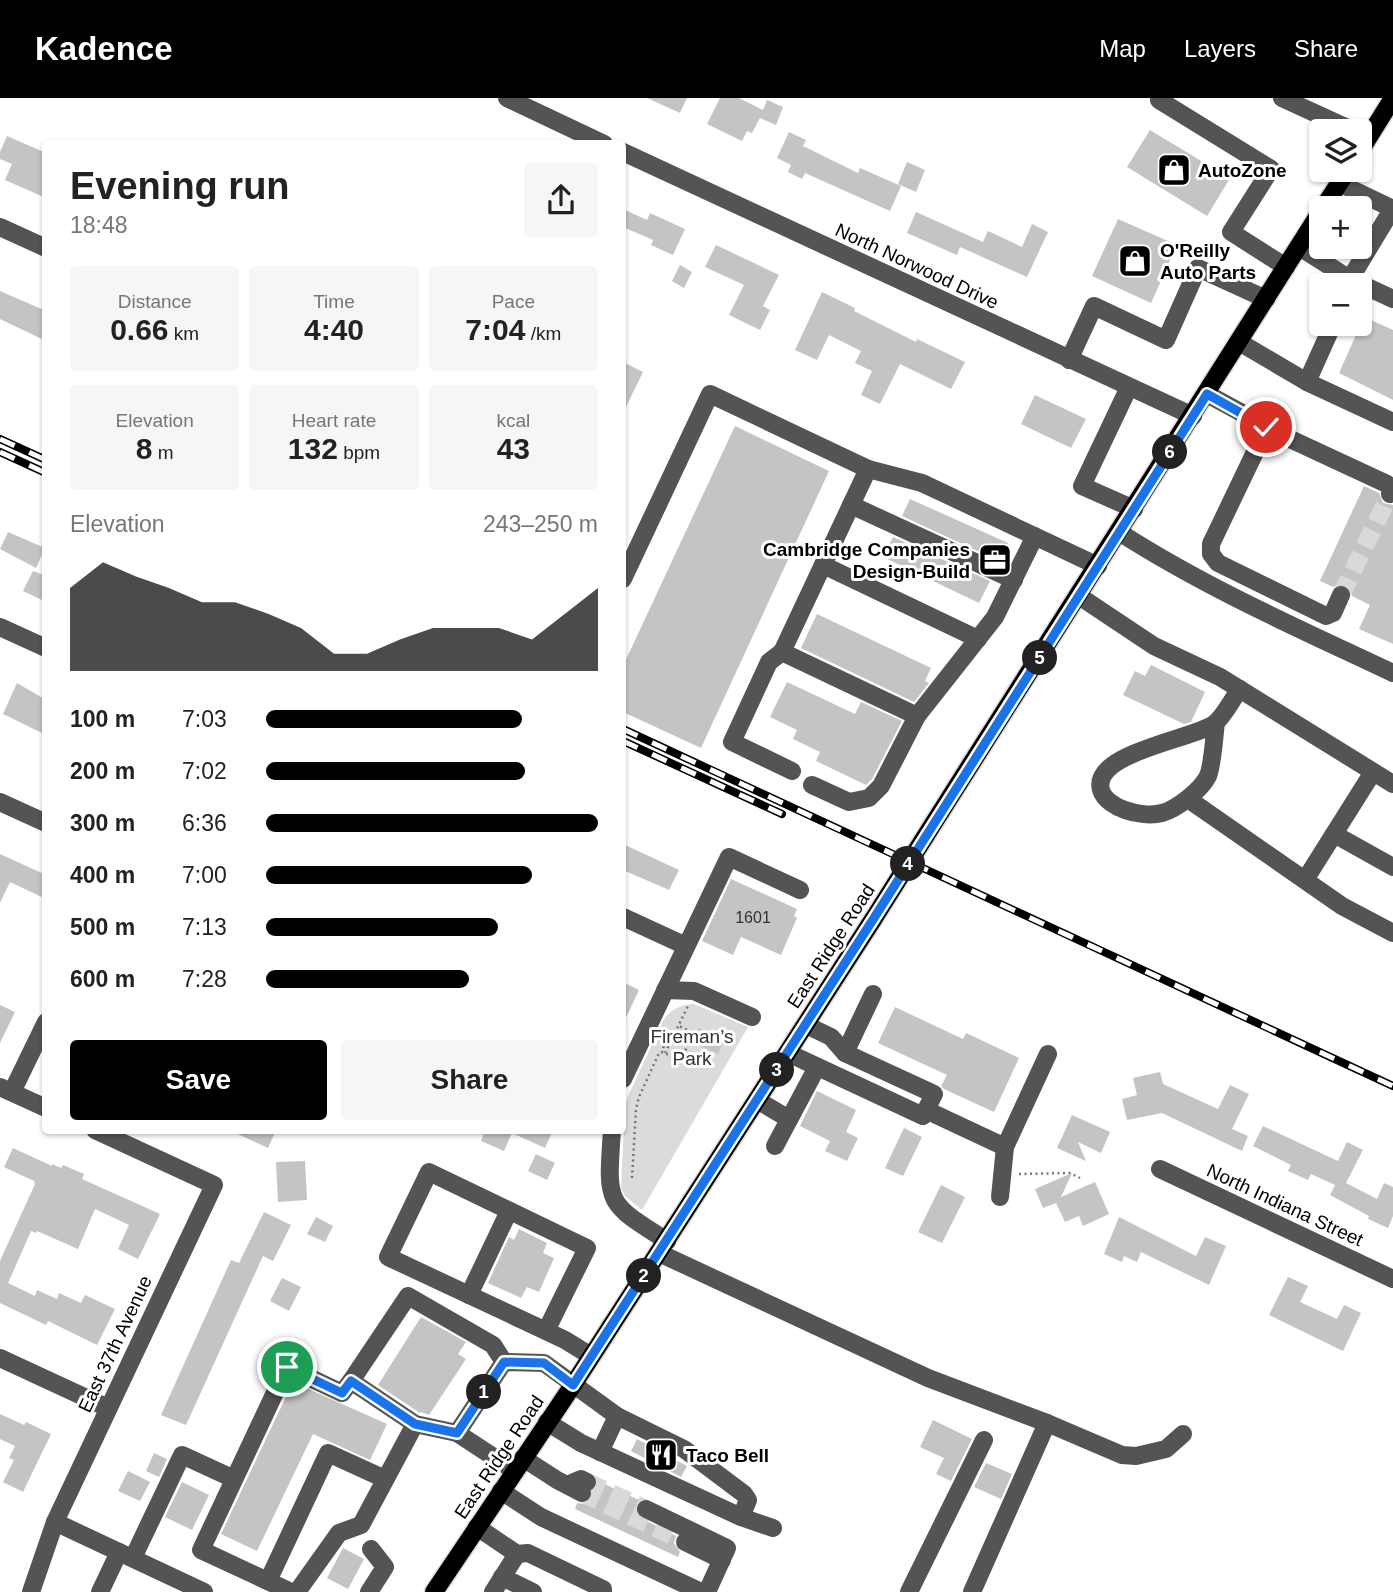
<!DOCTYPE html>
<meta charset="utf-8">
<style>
body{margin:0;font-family:Helvetica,sans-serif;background:#f6f6f6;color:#222;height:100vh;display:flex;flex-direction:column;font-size:26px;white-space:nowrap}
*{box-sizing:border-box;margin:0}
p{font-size:23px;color:#767676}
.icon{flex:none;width:38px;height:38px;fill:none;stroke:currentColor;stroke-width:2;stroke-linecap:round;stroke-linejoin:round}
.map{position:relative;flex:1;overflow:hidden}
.drawer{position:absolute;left:42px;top:42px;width:584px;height:994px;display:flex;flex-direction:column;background:#fff;border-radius:7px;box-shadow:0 2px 5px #0004}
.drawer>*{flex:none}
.controls{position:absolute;left:1309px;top:21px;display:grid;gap:14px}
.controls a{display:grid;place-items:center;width:63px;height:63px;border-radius:7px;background:#fff;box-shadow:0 2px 5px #0004;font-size:35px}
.pin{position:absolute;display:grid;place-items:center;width:60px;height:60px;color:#fff;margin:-30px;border:4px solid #fff;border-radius:50%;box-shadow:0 2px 7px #0007}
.km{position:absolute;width:35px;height:35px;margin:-18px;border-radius:50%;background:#222;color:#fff;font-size:19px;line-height:35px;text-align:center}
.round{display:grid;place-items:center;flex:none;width:74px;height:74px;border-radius:7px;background:#f6f6f6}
.overview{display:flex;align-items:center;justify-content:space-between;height:119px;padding:0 28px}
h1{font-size:38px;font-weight:700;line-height:52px}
.stats{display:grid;grid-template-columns:repeat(3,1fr);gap:10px;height:119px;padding:7px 28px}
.stats div{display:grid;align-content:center;border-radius:7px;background:#f6f6f6;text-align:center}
.stats b{font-size:30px;font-weight:700}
.stats small{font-size:19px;font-weight:400}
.stats p{font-size:19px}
.chart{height:196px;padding:14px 28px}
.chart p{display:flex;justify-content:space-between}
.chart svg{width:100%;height:126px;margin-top:7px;fill:#000;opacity:.7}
.action{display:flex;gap:14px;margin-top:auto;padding:14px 28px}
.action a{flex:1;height:80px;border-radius:7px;background:#000;color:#fff;font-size:28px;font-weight:700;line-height:80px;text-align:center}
.action a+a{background:#f6f6f6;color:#222}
ul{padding:0 28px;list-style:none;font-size:23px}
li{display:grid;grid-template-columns:112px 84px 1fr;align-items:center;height:52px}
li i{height:18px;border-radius:9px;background:#000}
header{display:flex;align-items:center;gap:42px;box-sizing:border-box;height:98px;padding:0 35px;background:#000;color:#fff}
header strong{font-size:33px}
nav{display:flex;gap:38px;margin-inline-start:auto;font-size:24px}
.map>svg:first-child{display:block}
.green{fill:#dbdbdb}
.building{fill:#c4c4c4}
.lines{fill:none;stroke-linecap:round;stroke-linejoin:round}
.minor-tunnel{stroke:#d9d9d9;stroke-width:18;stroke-dasharray:18 9;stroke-linecap:butt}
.major-casing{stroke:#dbdbdb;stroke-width:21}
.path{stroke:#767676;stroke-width:2.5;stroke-dasharray:2 3.5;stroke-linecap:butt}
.minor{stroke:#545454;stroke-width:18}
.major{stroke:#000;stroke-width:18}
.rail-casing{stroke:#000;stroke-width:8}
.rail{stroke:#fff;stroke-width:5;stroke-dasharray:16;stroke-linecap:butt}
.major-bridge-casing{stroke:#dbdbdb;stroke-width:21;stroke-linecap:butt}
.major-bridge{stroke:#000;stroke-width:18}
.route-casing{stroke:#fff;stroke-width:14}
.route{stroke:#1a73e8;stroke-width:9}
.labels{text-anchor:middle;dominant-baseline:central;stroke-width:6;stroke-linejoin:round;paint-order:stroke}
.number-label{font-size:16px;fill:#313131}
.poi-label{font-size:19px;font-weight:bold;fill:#000;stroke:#fff;text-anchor:start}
.street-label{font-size:19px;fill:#000;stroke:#fff}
.park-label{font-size:19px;fill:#323232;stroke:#fff}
</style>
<header>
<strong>Kadence</strong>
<nav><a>Map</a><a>Layers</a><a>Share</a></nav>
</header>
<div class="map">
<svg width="1393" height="1494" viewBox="0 0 1393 1494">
<rect width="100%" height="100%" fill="#fff"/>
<!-- green -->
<path class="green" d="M 694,906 L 748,929 L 642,1112 L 625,1098 L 621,1090 L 625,1009 L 628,998 L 664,921 C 672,911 681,906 694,906 Z"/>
<!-- building -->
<g class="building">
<path d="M 647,0 L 687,0 L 680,15 Z"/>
<path d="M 720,0 L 739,0 L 763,12 L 767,2 L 783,9 L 776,27 L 760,20 L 761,18 L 752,35 L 747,33 L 742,43 L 707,26 Z"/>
<path d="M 1150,32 L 1221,75 L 1237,69 L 1207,118 L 1127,69 Z"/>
<path d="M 789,34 L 806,42 L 803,48 L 858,75 L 860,70 L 901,88 L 890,113 L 805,75 L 802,81 L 788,74 L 791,67 L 777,60 Z"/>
<path d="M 7,38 L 46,55 L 46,100 L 5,82 L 12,66 L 0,61 L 0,54 Z"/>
<path d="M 907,64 L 925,72 L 916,94 L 898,86 Z"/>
<path d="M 623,111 L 647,122 L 650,115 L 685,131 L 673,157 L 651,147 L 653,142 L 623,129 Z"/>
<path d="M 916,114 L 983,144 L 988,133 L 1022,149 L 1032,126 L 1048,134 L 1027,179 L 960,149 L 957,157 L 907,135 Z"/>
<path d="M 1118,121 L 1177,147 L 1151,205 L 1092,178 Z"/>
<path d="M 716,147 L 779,177 L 763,208 L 770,212 L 760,232 L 729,217 L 744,187 L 705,169 Z"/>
<path d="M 680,167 L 692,174 L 684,190 L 672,183 Z"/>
<path d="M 0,193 L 46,213 L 46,243 L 0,221 Z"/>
<path d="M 822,194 L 855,210 L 854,213 L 916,244 L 917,241 L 965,264 L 951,291 L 900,266 L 880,306 L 861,297 L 872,273 L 855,265 L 861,253 L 829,237 L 817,262 L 795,252 Z"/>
<path d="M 1364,219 L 1393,232 L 1393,302 L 1339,275 Z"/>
<path d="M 623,264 L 643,274 L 623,315 Z"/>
<path d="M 1035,297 L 1086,321 L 1071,350 L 1021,326 Z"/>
<path d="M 735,328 L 829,373 L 701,650 L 623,614 L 623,568 Z"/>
<path d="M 1364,388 L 1379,395 L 1383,405 L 1393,407 L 1393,546 L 1359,531 L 1370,507 L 1352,498 L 1351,491 L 1346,487 L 1339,486 L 1333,489 L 1320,483 Z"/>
<path d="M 910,401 L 1008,445 L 999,463 L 902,418 Z"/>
<path d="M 8,434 L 45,450 L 36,470 L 0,451 Z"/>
<path d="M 893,439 L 990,483 L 979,505 L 883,459 Z"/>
<path d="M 33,473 L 46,478 L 46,504 L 23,493 Z"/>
<path d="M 817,516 L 931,570 L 925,583 L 929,585 L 914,604 L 801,550 Z"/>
<path d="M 1151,567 L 1205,594 L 1191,624 L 1184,626 L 1123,597 L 1135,573 L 1145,578 Z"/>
<path d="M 787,584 L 855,616 L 861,604 L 902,623 L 872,681 L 866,687 L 816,663 L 820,654 L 793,641 L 797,632 L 770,619 Z"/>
<path d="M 17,585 L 46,602 L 46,637 L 3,616 Z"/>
<path d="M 623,746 L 679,772 L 669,792 L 623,772 Z"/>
<path d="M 0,756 L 46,777 L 46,801 L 10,784 L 0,805 Z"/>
<path d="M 731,781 L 797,811 L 794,818 L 797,820 L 781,857 L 741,839 L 733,857 L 702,843 Z"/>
<path d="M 623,884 L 639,892 L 623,926 Z"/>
<path d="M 0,907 L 15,914 L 0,945 Z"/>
<path d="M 895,909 L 963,941 L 966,935 L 1019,960 L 994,1014 L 944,991 L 941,988 L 947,977 L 878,945 Z"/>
<path d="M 699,930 L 724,942 L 718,956 L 692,944 Z"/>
<path d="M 1160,974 L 1163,986 L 1218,1011 L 1230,987 L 1249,996 L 1232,1031 L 1248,1038 L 1242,1053 L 1162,1015 L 1127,1022 L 1122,1001 L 1137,997 L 1133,980 Z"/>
<path d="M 817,993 L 856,1012 L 846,1034 L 858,1040 L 847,1063 L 825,1053 L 830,1043 L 800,1028 Z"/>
<path d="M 1072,1017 L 1110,1034 L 1101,1055 L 1078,1044 L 1086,1063 L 1057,1050 Z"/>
<path d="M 1263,1028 L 1338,1063 L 1347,1044 L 1363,1052 L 1346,1085 L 1377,1101 L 1384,1085 L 1393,1089 L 1393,1118 L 1388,1130 L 1368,1121 L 1369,1118 L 1330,1097 L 1335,1087 L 1311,1076 L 1308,1082 L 1288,1073 L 1291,1067 L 1253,1048 Z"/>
<path d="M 904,1030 L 922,1039 L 903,1078 L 885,1070 Z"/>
<path d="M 229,1032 L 276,1032 L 268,1050 Z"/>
<path d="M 485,1032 L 553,1032 L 545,1050 L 512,1035 L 504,1053 L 481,1043 Z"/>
<path d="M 13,1050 L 52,1068 L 52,1066 L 61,1070 L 63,1067 L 84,1076 L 82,1081 L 160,1116 L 138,1161 L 118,1151 L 129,1127 L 95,1111 L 78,1151 L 37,1133 L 36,1135 L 31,1133 L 8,1185 L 35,1198 L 37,1192 L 57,1201 L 59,1195 L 81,1205 L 85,1197 L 115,1211 L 97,1247 L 48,1223 L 46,1227 L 0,1205 L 0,1163 L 35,1086 L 34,1083 L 4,1069 Z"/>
<path d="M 536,1056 L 555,1065 L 547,1082 L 528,1073 Z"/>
<path d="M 305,1063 L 307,1102 L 278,1104 L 276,1064 Z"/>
<path d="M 1072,1075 L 1061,1099 L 1095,1084 L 1109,1116 L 1083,1128 L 1079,1118 L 1065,1124 L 1056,1105 L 1043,1110 L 1035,1091 Z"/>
<path d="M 941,1087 L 965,1099 L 942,1145 L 918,1134 Z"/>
<path d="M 264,1114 L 291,1127 L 273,1163 L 263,1158 L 186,1327 L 161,1317 L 231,1162 L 239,1165 Z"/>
<path d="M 316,1119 L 333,1128 L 325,1144 L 307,1136 Z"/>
<path d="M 1119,1119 L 1196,1158 L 1205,1139 L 1226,1148 L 1209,1187 L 1141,1154 L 1137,1164 L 1124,1158 L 1122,1164 L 1104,1156 Z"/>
<path d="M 519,1131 L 547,1145 L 543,1155 L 554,1160 L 539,1194 L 527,1189 L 521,1200 L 488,1185 L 509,1139 L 514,1142 Z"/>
<path d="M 1288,1179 L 1308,1188 L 1300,1204 L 1337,1221 L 1344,1207 L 1361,1215 L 1343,1253 L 1269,1217 Z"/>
<path d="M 282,1180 L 301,1189 L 289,1213 L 270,1203 Z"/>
<path d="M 421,1219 L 466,1244 L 458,1256 L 466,1261 L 429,1317 L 421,1314 L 420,1315 L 378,1287 Z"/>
<path d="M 293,1284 L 387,1326 L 370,1362 L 313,1336 L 257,1453 L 221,1436 Z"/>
<path d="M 0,1316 L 24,1327 L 26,1324 L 51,1336 L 23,1394 L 3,1384 L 14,1362 L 9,1360 L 15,1348 L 0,1341 Z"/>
<path d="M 933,1322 L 972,1341 L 951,1383 L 936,1376 L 944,1360 L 920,1349 Z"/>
<path d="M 637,1341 L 687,1368 L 681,1379 L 631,1353 Z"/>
<path d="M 154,1355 L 167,1361 L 159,1379 L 146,1373 Z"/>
<path d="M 986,1365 L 1012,1376 L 1001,1401 L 974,1389 Z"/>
<path d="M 128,1373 L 150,1384 L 140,1403 L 118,1393 Z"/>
<path d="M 598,1383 L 639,1402 L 635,1411 L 637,1418 L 676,1438 L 674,1445 L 680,1454 L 678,1459 L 575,1411 L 577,1405 L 583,1406 L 592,1401 Z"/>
<path d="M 182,1384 L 209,1397 L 192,1432 L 165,1419 Z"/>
<path d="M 343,1450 L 364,1461 L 348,1491 L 327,1480 Z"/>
</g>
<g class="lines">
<!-- minor-tunnel -->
<g class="minor-tunnel">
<path d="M 1341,497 L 1390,396"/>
<path d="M 587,1384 L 646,1411"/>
<path d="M 582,1395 L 685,1444"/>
</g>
<defs>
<g id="major">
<path d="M 1360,53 L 1393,0"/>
<path d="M 1323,110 L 1348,72"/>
<path d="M 940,715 L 1321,113"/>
<path d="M 434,1494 L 573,1287 L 874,820"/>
</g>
</defs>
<!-- major casing -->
<use href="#major" class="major-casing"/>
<!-- path -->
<g class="path">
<path d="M 663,950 L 669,938"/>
<path d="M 665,955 L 688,908"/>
<path d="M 1019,1076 L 1070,1075 L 1080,1080"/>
<path d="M 632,1080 L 636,1011 L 639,999 L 659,955 L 663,954 L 680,963 L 694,935 L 679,928"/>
</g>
<!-- minor -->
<g class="minor">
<path d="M 507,0 L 604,46"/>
<path d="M 1160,0 L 1159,2 L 1271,71 L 1231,134 L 1286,169"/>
<path d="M 1282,0 L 1354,33"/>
<path d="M 623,54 L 1193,318"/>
<path d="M 1339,85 L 1393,111"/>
<path d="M 0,129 L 46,150"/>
<path d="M 1299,149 L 1350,181 L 1393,201"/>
<path d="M 1350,181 L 1393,110"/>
<path d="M 1239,244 L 1307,284 L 1393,324"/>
<path d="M 1069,262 L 1094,208 L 1166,242 L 1198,170 L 1266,201"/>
<path d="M 1307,284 L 1333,226"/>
<path d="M 1129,289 L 1082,388 L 1134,411"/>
<path d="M 1207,296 L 1288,340 L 1387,386 L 1391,390 L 1390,396"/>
<path d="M 1267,329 L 1211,446 L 1211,456 L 1218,465 L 1326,518 L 1333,515 L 1341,497"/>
<path d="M 851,407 L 1014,482"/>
<path d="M 1119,434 C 1206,490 1300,531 1393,575"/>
<path d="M 1035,438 L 995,519 L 917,618 L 782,554 L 868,371 L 922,385 L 1098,468"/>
<path d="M 823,467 L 978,541"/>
<path d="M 623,481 L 710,296 L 868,371"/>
<path d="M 1079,498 L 1154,548 L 1220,579 L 1393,686"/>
<path d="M 0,529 L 46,550"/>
<path d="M 782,554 L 769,564 L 732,644 L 792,673"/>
<path d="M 1216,625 C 1214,639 1213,665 1208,678 C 1201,692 1177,711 1162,715 C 1151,718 1136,716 1125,712 C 1116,709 1104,702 1101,692 C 1091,655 1190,642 1214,626 C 1224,619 1232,601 1240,591"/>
<path d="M 812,687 L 849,704 L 869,700 L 881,688 L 917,618"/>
<path d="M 1188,701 L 1342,808 L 1393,835"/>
<path d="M 0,704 L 46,725"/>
<path d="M 1334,736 L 1393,769"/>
<path d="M 1305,782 L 1373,674"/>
<path d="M 623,819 L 686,848"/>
<path d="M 665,892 L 694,893 L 752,919"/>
<path d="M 788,955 L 923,1018 L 934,996 L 845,955 L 831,939 L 806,927"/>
<path d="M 845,955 L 873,896"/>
<path d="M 623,981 L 729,759 L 800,792"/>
<path d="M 0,989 L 46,1010"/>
<path d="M 12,994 L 46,924"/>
<path d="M 757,1002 L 789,1021"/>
<path d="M 926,1012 L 1005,1049 L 1048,956"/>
<path d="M 612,1032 C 607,1106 605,1104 667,1143"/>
<path d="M 775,1048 L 817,969"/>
<path d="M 1160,1071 L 1393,1181"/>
<path d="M 1000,1099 L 1005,1049"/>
<path d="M 659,1155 L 928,1280 L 1047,1325 L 1122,1357 L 1136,1358 L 1166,1351 L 1183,1336"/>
<path d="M 469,1197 L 509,1113"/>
<path d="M 546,1233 L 587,1150 L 429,1074 L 388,1159 L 546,1233 L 565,1242 L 591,1258"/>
<path d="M 0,1260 L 108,1310"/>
<path d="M 504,1264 L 493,1247 L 408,1198 L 351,1283 L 415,1326 L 457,1335 L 515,1373"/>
<path d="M 547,1324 L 581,1345 L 741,1419 L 773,1430"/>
<path d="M 457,1335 L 504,1264 L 544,1265 L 617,1318 L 684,1351 L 744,1396 L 748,1402 L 741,1419"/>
<path d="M 600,1354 L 617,1318"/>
<path d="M 523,1360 L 557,1382 L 582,1395"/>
<path d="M 567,1387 L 581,1381 L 587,1384"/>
<path d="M 501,1393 L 541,1419 L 701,1494"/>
<path d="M 646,1411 L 727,1450 L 707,1494"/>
<path d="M 55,1424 L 204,1494"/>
<path d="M 477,1429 L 517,1456 L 528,1455 L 603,1491 L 603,1494"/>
<path d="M 685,1444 L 722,1462"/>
<path d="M 133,1460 L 182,1357 L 234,1381"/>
<path d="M 502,1479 L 533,1494"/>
<path d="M 268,1483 L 328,1355 L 385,1381"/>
<path d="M 31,1494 L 55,1424 L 214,1087 L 95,1032"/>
<path d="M 100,1494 L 119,1454"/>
<path d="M 291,1494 L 201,1452 L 287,1269 L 342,1295 L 351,1283"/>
<path d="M 297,1494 L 339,1435 L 361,1427 L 415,1326"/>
<path d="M 369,1494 L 385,1469 L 371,1451"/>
<path d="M 493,1494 L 517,1456"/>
<path d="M 909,1494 L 984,1342"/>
<path d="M 972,1494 L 1047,1325"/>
</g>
<!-- major -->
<use href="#major" class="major"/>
<defs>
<g id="rail">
<path d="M 0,341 L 46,362"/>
<path d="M 0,354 L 46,375"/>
<path d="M 623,631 L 1393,988"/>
<path d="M 623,643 L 782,716"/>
</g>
</defs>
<!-- rail casing -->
<use href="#rail" class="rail-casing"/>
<!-- rail -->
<use href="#rail" class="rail"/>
<defs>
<path id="major-bridge" d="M 874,820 L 940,715"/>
</defs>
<!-- major-bridge casing -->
<use href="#major-bridge" class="major-bridge-casing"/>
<!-- major-bridge -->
<use href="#major-bridge" class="major-bridge"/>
</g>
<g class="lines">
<defs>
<path id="route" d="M 287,1269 L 342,1295 L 351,1283 L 415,1326 L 457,1335 L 504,1264 L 544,1265 L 573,1287 L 874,820 L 1207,296 L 1266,329"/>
</defs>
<!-- route casing -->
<use href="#route" class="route-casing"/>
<!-- route -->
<use href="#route" class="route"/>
</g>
<!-- icons -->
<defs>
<symbol id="shop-square" viewBox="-11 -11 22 22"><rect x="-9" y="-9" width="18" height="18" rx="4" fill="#000" stroke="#fff"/><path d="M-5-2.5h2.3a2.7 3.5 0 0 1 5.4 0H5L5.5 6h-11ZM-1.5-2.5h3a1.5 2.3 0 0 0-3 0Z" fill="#fff"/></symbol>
<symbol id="office-square" viewBox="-11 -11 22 22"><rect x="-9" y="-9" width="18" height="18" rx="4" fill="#000" stroke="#fff"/><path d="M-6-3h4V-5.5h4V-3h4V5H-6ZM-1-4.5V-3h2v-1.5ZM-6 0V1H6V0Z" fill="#fff"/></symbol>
<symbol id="restaurant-square" viewBox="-11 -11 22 22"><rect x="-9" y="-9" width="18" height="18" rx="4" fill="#000" stroke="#fff"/><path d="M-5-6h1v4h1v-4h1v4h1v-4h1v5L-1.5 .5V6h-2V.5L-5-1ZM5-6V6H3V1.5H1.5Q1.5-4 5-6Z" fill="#fff"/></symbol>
</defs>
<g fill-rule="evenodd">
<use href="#shop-square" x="1155" y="53" width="38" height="38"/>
<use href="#shop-square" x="1116" y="144" width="38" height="38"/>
<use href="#office-square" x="976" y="443" width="38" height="38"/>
<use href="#restaurant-square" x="642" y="1338" width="38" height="38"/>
</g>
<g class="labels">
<!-- number labels -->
<g class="number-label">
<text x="753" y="819">1601</text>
</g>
<!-- poi labels -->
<g class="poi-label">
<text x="1198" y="72">AutoZone</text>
<text x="1160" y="152">O'Reilly<tspan x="1160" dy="22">Auto Parts</tspan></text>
<text x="970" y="451" text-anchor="end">Cambridge Companies<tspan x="970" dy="22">Design-Build</tspan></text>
<text x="686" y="1357">Taco Bell</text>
</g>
<!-- street labels -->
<g class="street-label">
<text transform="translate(917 168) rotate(25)">North Norwood Drive</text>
<text transform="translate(831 848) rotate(-57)">East Ridge Road</text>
<text transform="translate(1285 1107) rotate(25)">North Indiana Street</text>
<text transform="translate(115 1246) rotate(-65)">East 37th Avenue</text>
<text transform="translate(499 1359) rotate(-56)">East Ridge Road</text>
</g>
<!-- park labels -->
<g class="park-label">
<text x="692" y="938">Fireman’s<tspan x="692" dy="22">Park</tspan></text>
</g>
</g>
</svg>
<div class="controls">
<a><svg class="icon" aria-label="layers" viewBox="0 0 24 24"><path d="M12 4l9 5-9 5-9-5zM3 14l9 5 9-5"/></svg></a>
<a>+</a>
<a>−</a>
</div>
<div class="pin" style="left:287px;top:1269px;background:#1e9e55"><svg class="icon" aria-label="arrive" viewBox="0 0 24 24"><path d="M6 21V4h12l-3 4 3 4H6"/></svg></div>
<div class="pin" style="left:1266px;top:329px;background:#d93025"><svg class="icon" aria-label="check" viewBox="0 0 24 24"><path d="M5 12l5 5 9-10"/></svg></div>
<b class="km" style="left:484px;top:1294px">1</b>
<b class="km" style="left:644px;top:1178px">2</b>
<b class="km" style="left:777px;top:972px">3</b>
<b class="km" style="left:908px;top:766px">4</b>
<b class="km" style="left:1040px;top:560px">5</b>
<b class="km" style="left:1170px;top:354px">6</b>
<section class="drawer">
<div class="overview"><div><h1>Evening run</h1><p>18:48</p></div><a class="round"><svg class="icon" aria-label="share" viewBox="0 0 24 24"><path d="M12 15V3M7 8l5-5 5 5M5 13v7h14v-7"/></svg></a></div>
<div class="stats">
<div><p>Distance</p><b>0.66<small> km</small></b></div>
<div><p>Time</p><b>4:40</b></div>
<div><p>Pace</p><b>7:04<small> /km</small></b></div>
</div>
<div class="stats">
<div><p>Elevation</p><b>8<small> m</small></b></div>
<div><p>Heart rate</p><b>132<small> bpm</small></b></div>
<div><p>kcal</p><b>43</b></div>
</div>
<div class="chart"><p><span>Elevation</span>243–250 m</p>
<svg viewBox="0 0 160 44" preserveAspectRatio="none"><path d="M0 44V15L10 6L20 11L30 15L40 20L50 20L60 24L70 29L80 38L90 38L100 33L110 29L120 29L130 29L140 33L150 24L160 15V44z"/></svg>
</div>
<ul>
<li><b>100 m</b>7:03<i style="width:77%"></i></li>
<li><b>200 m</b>7:02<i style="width:78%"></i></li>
<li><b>300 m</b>6:36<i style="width:100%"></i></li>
<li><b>400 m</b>7:00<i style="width:80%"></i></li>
<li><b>500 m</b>7:13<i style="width:70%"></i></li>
<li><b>600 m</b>7:28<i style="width:61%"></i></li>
</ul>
<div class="action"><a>Save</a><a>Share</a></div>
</section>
</div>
